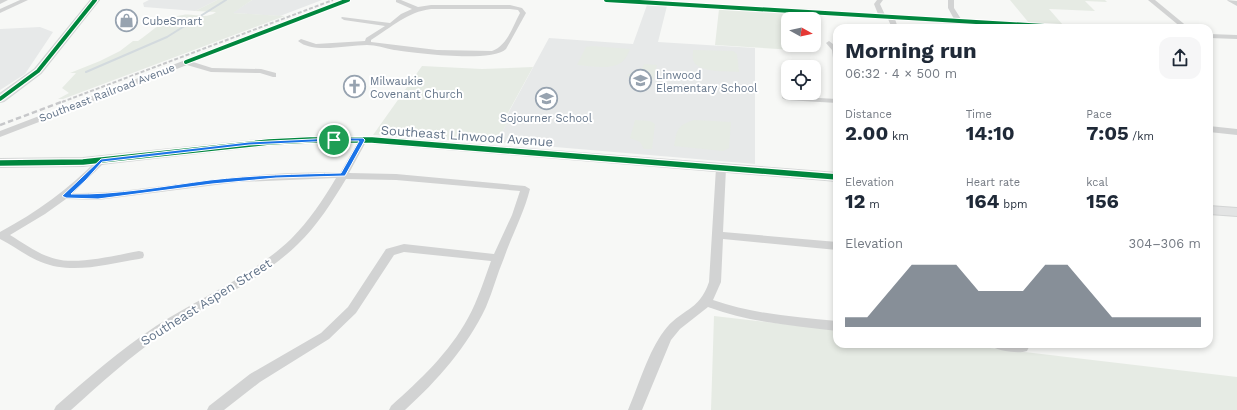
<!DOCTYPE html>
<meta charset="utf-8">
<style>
body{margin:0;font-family:"Work Sans",sans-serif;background:#f6f6f7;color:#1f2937;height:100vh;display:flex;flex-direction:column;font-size:15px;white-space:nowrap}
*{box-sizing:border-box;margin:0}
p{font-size:13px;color:#747a83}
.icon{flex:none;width:22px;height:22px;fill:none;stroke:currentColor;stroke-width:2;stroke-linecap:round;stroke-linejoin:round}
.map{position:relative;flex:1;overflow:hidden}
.drawer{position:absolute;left:833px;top:24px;width:380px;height:324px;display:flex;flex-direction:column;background:#fff;border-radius:12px;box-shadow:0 2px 6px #0003}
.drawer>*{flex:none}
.needle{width:26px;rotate:98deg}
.tools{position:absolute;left:781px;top:12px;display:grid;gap:8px}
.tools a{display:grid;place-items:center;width:40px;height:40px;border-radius:8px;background:#fff;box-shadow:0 2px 6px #0003;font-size:20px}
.pin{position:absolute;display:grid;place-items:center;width:34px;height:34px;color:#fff;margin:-17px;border:2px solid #fff;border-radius:50%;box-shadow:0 1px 4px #0007}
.round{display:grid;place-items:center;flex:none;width:42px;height:42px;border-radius:12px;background:#f6f6f7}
.summary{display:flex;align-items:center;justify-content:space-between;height:68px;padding:0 12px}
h1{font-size:22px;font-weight:700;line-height:30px}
.figures{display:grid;grid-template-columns:repeat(3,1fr);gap:6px;height:68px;padding:4px 12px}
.figures div{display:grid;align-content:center}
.figures b{font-size:20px;font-weight:700}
.figures small{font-size:11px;font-weight:400}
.figures p{font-size:11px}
.chart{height:112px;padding:8px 12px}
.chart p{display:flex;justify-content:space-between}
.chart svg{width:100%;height:72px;margin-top:4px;fill:#55606d;opacity:.7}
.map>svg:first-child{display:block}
.built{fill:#e7e9e9}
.green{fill:#e6ebe4}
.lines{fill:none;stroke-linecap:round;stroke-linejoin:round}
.stream{stroke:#d3dade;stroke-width:2}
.major-casing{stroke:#d3d5d5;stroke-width:2}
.minor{fill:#d2d3d3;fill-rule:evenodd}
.major{fill:#e3e4e4;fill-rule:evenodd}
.rail-far1{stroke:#c7c8ca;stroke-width:2;stroke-dasharray:4 2;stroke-linecap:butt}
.rail{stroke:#c7c8ca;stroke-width:2.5;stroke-dasharray:5.5 3;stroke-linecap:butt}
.cycleway-far1-casing{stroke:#fff;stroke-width:6}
.cycleway-casing{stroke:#fff;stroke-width:8}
.cycleway-far1{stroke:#00873e;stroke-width:4}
.cycleway{stroke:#00873e;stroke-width:5.5}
.route{fill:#1a73e8;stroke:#fff;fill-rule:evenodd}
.labels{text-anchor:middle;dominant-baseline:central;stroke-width:4;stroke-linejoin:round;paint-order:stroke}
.far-poi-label{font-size:11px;fill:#64758a;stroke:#fff;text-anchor:start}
.far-street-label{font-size:11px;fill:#64758a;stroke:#fff}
.street-label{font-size:13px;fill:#64758a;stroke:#fff}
</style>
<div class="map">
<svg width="1237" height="410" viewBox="0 0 1237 410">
<rect width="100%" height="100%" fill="#f7f8f6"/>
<!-- built -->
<g class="built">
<path d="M 149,0 L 217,0 L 195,11 L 144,7 L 143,3 Z"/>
<path d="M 252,0 L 322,0 L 280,16 L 232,13 Z"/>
<path d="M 647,5 L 667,6 L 658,42 L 755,48 L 755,164 L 496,142 L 508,121 L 504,121 L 549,38 L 633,44 Z"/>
<path d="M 40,27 L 53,32 L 25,74 L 0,90 L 0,29 Z"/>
</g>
<!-- green -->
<g class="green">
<path d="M 217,0 L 252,0 L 233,13 L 285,16 L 63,99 L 58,99 L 69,93 L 62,88 L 76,73 L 70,73 L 100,61 L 120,51 L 133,41 L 138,41 C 151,32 166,17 183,15 C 194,13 206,20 216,12 L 195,11 Z"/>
<path d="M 1010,0 L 1105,0 L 1107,2 L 1085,1 L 1095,11 L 1049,9 L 1063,25 L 1029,23 Z"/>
<path d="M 719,9 L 790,13 L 790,19 L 788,19 L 788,45 L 793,45 L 794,50 L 715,45 Z"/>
<path d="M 592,46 L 630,49 C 628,53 627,57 624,60 C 614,71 591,66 577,65 L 586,47 Z"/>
<path d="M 693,50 L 733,51 L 737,54 L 739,72 C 728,71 700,73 694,62 C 692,59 693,54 693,50 Z"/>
<path d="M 644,64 L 657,65 L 653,80 L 642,84 L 627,75 L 642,69 Z"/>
<path d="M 422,66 L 482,69 L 533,67 L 504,120 L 508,121 L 496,143 L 373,135 Z"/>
<path d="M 635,120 L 650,121 L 655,124 L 652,149 L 644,149 L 640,142 L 630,138 Z"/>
<path d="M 694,120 L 731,122 L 729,148 L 723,151 L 674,146 C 677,130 677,125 694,120 Z"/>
<path d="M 714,316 L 837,330 L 837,344 L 956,344 L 1237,377 L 1237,410 L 711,410 Z"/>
</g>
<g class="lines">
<!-- stream -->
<path class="stream" d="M 86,72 L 167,37 L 226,0"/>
<defs>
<g id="major">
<path d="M 91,0 L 99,0 L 41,73 L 4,101 L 0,102 L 0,94 L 35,69 Z"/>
<path d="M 310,137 L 372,137 L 837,173 L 837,181 L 372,143 L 310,143 L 269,145 L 83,166 L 0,167 L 0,159 L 83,158 L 269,139 Z"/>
<path d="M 1209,206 L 1237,208 L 1237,216 L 1209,214 Z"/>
</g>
</defs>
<!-- major casing -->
<use href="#major" class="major-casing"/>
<!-- minor -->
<g class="minor">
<path d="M 0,0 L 8,0 L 0,4 Z"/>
<path d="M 20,0 L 28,0 L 0,13 L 0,9 Z"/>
<path d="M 342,0 L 351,0 L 193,62 L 212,68 L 261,69 L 276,73 L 276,77 L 273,77 L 260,73 L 211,72 L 187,65 L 0,137 L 0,131 Z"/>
<path d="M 396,0 L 401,0 L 418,7 L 431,5 L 510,5 L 522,8 L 526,13 L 506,49 C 491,63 415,53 394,50 C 385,48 376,45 367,45 C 347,45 313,54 298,41 L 301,39 L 316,44 L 365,41 L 366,38 L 385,26 L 344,20 L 341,18 L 342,17 L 390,23 L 401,14 L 412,9 L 396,2 ZM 431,9 L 510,9 L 518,10 L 520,13 C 513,26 507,46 492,51 L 437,50 L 371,42 L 371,40 C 392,27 407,12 431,9 Z"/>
<path d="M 603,0 L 637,0 L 878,14 L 874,4 L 877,0 L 883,0 L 880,4 L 885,15 L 954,19 L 948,8 L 948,0 L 954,0 L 954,8 L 961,19 L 1077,26 L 1080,28 L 1044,28 L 895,19 L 898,28 L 892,28 L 888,19 L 606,2 Z"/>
<path d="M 1148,0 L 1155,0 L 1189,28 L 1182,28 Z"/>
<path d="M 1227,0 L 1237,1 L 1237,6 L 1228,1 Z"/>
<path d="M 1209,34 L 1237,35 L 1237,39 L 1209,38 Z"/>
<path d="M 829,41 L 837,47 L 837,60 L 833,58 L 832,50 L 826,43 Z"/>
<path d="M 783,96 L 837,99 L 837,103 L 786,100 L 782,98 Z"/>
<path d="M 1209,126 L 1237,129 L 1237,135 L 1209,132 Z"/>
<path d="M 363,137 L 367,140 L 349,173 L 396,174 L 525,186 L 530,189 C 524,213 512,235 504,258 C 497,274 493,291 486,307 C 467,347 438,380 405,410 L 389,410 L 391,406 C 420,380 449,353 468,318 C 478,300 484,280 491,261 L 404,252 L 394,255 L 356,313 L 329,339 L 260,382 L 224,410 L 207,410 L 209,406 L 250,374 L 321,333 L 348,307 L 386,249 L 404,244 L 494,254 L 512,215 L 520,191 L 396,180 L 346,179 C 332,202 317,226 298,244 C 259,282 208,303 164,333 C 131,356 101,383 71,410 L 54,410 L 56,406 C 88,378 120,350 156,326 C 201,297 252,276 291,239 C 309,221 323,200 336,178 L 239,182 L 98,200 L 66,199 L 45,214 L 10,235 C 25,244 39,255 56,259 C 77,265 117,255 139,251 L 143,252 L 144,255 L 143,258 L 139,259 C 107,264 72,275 41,262 C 26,256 14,246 0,239 L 0,232 C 37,212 69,189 98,159 L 101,158 L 106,161 L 73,193 C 111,194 150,187 188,183 C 238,176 289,171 340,173 L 359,140 Z"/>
<path d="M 721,165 L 726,168 L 723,232 L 837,242 L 837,250 L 723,239 L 721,282 L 713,300 C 753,314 795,317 837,321 L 837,331 C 792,325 751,323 708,307 L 680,329 L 671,340 L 642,410 L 628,410 C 639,385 648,352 664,331 C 680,309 699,312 709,282 L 716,168 Z"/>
<path d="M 990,344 L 1028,344 L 1029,347 L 1027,351 C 1018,354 1001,351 992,347 Z"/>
</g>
<!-- major -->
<use href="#major" class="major"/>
<!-- rail-far1 -->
<path class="rail-far1" d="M 62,102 L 333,0"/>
<!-- rail -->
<path class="rail" d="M 0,125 L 64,101"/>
<defs>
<g id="cycleway-far1">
<path d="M 606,0 L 1077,28"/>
<path d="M 186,62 L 348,0"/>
<path d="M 0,99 L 38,71 L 95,0"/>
</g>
<path id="cycleway" d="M 0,163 L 83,162 L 269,142 L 310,140 L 372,140 L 837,177"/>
</defs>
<!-- cycleway-far1 casing -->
<use href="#cycleway-far1" class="cycleway-far1-casing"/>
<!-- cycleway casing -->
<use href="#cycleway" class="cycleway-casing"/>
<!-- cycleway-far1 -->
<use href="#cycleway-far1" class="cycleway-far1"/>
<!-- cycleway -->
<use href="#cycleway" class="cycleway"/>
</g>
<!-- route -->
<path class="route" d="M 334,138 L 363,138 L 365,140 L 345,176 L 276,178 L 212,184 L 98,199 L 66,198 L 62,196 L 101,159 L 249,142 ZM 334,141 L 359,141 L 341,173 C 297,174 254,175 210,180 C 164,186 118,195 71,194 L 86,180 L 102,162 L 249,145 Z"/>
<!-- icons -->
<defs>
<symbol id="shop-ring" viewBox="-11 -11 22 22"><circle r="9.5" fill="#fff" stroke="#97a3b0" stroke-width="1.5"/><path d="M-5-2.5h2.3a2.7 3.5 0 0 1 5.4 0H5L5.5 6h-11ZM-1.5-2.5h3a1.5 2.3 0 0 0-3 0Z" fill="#97a3b0"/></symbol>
<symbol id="school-ring" viewBox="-11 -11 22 22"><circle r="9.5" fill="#fff" stroke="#97a3b0" stroke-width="1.5"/><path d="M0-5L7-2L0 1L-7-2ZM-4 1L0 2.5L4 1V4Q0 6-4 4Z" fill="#97a3b0"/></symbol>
<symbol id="church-ring" viewBox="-11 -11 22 22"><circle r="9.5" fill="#fff" stroke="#97a3b0" stroke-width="1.5"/><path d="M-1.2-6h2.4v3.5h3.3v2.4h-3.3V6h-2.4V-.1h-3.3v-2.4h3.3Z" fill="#97a3b0"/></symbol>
</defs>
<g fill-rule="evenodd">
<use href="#shop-ring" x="114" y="8" width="25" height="25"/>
<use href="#school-ring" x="628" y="68" width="25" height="25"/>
<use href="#church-ring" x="342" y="74" width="25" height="25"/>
<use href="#school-ring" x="534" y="86" width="25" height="25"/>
</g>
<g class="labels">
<!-- far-poi labels -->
<g class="far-poi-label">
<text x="142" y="21">CubeSmart</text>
<text x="656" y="75">Linwood<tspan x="656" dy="13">Elementary School</tspan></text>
<text x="370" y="81">Milwaukie<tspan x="370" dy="13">Covenant Church</tspan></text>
<text x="546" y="118" text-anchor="middle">Sojourner School</text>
</g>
<!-- far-street labels -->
<g class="far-street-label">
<text transform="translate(107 93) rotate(-21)">Southeast Railroad Avenue</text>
</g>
<!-- street labels -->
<g class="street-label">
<text transform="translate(467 136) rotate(4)">Southeast Linwood Avenue</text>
<text transform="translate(206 302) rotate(-32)">Southeast Aspen Street</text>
</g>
</g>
</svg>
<div class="tools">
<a><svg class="needle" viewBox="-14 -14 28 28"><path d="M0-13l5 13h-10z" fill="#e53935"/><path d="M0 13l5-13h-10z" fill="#747a83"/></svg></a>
<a><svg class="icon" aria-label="locate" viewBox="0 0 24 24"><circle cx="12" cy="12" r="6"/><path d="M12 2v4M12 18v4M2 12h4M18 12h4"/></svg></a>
</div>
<div class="pin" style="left:334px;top:140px;background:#1e9e55"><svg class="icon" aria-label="arrive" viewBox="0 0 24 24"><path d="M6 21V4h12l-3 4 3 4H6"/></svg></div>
<section class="drawer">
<div class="summary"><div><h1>Morning run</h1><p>06:32 · 4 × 500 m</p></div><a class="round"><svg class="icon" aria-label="share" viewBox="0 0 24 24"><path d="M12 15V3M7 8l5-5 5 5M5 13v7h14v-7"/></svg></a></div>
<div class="figures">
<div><p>Distance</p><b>2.00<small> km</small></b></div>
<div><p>Time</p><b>14:10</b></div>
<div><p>Pace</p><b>7:05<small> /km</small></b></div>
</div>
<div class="figures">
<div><p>Elevation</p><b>12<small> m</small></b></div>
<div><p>Heart rate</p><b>164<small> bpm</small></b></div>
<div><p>kcal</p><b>156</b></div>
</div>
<div class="chart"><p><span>Elevation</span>304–306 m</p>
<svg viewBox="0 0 160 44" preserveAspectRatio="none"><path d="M0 44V38L10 38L20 22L30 6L40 6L50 6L60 22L70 22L80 22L90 6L100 6L110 22L120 38L130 38L140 38L150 38L160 38V44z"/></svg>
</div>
</section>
</div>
